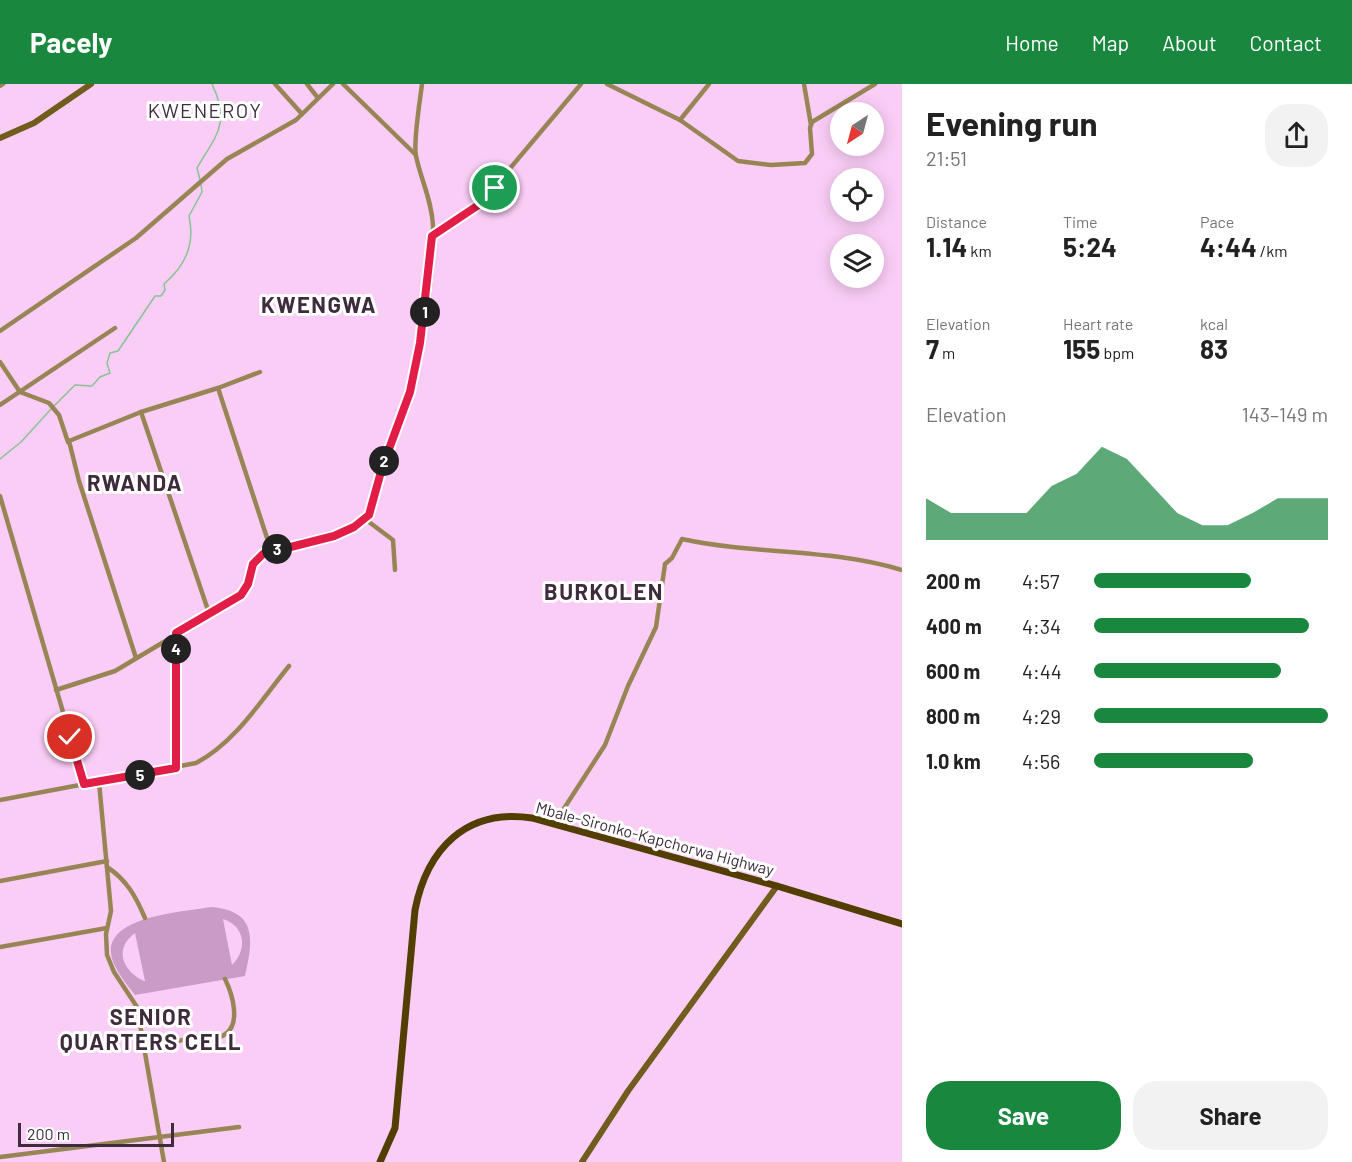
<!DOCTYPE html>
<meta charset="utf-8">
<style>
body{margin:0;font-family:Barlow,sans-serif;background:#f2f2f2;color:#222;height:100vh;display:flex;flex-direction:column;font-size:22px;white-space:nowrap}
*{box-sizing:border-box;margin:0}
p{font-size:20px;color:#767676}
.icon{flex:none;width:33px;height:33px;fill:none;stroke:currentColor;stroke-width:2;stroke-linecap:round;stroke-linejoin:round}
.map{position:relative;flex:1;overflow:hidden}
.side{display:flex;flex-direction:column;background:#fff;width:450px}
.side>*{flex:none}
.needle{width:39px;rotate:216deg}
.fabs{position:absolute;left:830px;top:18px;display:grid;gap:12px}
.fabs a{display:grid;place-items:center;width:54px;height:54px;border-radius:50%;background:#fff;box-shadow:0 3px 15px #0003;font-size:30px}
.scale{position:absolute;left:18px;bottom:15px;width:156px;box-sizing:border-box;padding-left:6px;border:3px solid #3e2c3c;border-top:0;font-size:16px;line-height:21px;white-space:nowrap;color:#3e2c3c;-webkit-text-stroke:4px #fff;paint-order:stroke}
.pin{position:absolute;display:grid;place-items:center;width:51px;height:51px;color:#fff;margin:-26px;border:3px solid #fff;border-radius:50%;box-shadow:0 2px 6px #0007}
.km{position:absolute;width:30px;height:30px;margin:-15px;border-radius:50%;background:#222;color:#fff;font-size:16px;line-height:30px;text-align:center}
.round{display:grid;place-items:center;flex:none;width:63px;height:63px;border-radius:24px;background:#f2f2f2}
.headline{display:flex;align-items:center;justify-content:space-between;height:102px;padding:0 24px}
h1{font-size:33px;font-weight:700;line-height:45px}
.stats{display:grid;grid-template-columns:repeat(3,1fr);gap:9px;height:102px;padding:6px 24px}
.stats div{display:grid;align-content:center}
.stats b{font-size:26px;font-weight:700}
.stats small{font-size:16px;font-weight:400}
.stats p{font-size:16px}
.chart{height:168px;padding:12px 24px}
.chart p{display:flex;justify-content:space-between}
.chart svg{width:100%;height:108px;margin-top:6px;fill:#1a873f;opacity:.7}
.action{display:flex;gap:12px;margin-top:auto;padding:12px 24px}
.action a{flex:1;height:69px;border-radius:24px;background:#1a873f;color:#fff;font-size:24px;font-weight:700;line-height:69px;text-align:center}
.action a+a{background:#f2f2f2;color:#222}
ul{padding:0 24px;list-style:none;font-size:20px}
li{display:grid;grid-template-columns:96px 72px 1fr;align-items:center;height:45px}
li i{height:15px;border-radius:8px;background:#1a873f}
header{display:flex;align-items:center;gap:36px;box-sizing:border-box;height:84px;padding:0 30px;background:#1a873f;color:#fff}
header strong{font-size:28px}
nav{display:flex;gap:33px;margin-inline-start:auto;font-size:21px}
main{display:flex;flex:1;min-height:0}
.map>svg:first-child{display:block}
.green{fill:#c99bc5;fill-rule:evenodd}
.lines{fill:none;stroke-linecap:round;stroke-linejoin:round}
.stream{stroke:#88c392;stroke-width:1.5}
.street{stroke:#988556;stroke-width:4.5}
.secondary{stroke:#715b1d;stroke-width:6}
.primary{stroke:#523f00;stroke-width:7}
.route-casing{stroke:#fff;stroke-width:12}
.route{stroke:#e11d48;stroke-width:8}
.labels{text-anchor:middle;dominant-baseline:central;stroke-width:6;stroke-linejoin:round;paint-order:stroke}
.street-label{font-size:16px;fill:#3e2c3c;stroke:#fff}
.quarter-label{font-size:20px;letter-spacing:1.5px;fill:#3e2c3c;stroke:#fff}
.district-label{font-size:22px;font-weight:bold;letter-spacing:1.5px;fill:#3e2c3c;stroke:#fff}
</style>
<header>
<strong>Pacely</strong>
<nav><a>Home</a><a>Map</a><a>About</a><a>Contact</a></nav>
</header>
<main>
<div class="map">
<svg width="902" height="1078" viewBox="0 0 902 1078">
<rect width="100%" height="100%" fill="#facdf6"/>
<!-- green -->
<path class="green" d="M 211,823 C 258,827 253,856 245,892 L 135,911 C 128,902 119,891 114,880 C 93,832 184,828 211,823 ZM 223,835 C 245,842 248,865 232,881 ZM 135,849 L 145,897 L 144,897 C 123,887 113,865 135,849 Z"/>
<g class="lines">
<!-- stream -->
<g class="stream">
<path d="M 200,96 L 197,84 C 216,51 231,40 212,0"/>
<path d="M 54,322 L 75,301 L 92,302 L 100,293 L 110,289 L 107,279 L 110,269 L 118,267 L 155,212 L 161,212 L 165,206 L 164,200 C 186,181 195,160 189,132 L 202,108 L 201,100"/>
<path d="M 0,375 L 21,358 L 51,325"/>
</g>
<!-- street -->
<g class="street">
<path d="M 275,0 L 302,30"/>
<path d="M 307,0 L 318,14"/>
<path d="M 343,0 L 415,70"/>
<path d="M 607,0 L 680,36 L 738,77 L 771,81 L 805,79 L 812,70 L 810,44 L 812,38 L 875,0"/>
<path d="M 804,0 L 811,41"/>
<path d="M 0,2 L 3,0"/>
<path d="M 680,36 L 709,0"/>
<path d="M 432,152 L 480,120 L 581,0"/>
<path d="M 0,247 L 136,154 L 227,75 L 296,36 L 333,0"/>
<path d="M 0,278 L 20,308 L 49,319 L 59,331 L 68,358"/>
<path d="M 218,304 L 271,466"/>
<path d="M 0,321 L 115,244"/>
<path d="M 141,328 L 210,532"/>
<path d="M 0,412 L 84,700"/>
<path d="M 365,435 L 393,456 L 395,486"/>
<path d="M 136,574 L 79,397 L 69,357 L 141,328 L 218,304 L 260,288"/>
<path d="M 56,606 L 115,587 L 236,515 C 251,503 246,480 262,470 C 292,451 343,464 368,433 C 377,421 380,388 386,372 C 413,301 435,219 433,142 C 432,117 421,96 416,72 C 413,58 420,17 422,0"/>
<path d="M 176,684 L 176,549"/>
<path d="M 99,698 L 111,827 L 106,850 L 107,871 L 114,888 L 137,923 L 164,1078"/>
<path d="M 0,716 L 196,679 C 235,659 262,615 289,582"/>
<path d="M 554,740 L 605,661 L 628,602 L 656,543 L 665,480 L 672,474 L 682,455 C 755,471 831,464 902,486"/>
<path d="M 107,783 C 127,796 136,813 145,834"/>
<path d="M 0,797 L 107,777"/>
<path d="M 0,863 L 107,844"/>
<path d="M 147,965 C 159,961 170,958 183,956 C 195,955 214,957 224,951 C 242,941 232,909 225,895"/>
<path d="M 0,1073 L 239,1043"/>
</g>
<!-- secondary -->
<g class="secondary">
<path d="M 0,54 L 34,39 L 91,0"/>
<path d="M 582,1078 L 628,1007 L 777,802"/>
</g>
<!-- primary -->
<path class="primary" d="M 380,1078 L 395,1044 L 415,826 C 427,765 466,724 532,734 L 777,802 L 902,840"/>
</g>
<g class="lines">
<defs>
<path id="route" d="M 70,653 L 84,700 L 176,684 L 176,549 L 241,511 L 248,500 L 253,480 L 263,470 L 334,452 L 354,443 L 369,431 L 382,384 L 410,308 L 420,259 L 432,152 L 480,120 L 495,104"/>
</defs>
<!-- route casing -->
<use href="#route" class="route-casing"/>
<!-- route -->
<use href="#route" class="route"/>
</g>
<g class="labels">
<!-- street labels -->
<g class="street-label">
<text transform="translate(655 754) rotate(15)">Mbale-Sironko-Kapchorwa Highway</text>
</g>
<!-- quarter labels -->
<g class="quarter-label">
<text x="205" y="26">KWENEROY</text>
</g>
<!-- district labels -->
<g class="district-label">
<text x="319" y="220">KWENGWA</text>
<text x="135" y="398">RWANDA</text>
<text x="604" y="507">BURKOLEN</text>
<text x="151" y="932">SENIOR<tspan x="151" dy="25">QUARTERS CELL</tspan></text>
</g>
</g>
</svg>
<div class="fabs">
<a><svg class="needle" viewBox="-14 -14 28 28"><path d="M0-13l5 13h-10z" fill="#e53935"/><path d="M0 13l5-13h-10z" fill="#767676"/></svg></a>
<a><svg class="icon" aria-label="locate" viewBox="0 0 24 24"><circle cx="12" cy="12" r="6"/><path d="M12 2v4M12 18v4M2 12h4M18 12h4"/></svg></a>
<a><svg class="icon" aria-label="layers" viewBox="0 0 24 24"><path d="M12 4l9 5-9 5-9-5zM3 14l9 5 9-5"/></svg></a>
</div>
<div class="scale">200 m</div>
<div class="pin" style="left:495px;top:104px;background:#1e9e55"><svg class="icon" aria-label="arrive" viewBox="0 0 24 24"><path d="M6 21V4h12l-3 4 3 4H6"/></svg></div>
<div class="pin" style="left:70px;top:653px;background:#d93025"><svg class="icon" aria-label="check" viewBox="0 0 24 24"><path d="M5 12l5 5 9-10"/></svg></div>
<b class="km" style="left:425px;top:228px">1</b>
<b class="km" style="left:384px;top:377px">2</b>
<b class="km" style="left:277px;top:465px">3</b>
<b class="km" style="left:176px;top:565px">4</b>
<b class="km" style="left:140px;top:691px">5</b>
</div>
<section class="side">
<div class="headline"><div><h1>Evening run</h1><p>21:51</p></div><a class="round"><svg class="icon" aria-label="share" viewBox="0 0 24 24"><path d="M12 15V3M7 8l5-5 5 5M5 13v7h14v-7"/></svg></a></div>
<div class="stats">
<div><p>Distance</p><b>1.14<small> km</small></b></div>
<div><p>Time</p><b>5:24</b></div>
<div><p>Pace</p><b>4:44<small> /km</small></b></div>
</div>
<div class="stats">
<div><p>Elevation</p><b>7<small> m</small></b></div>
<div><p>Heart rate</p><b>155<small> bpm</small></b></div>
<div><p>kcal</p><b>83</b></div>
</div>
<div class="chart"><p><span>Elevation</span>143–149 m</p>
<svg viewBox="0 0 160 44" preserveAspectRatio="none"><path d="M0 44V27L10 33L20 33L30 33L40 33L50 22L60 17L70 6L80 11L90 22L100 33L110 38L120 38L130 33L140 27L150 27L160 27V44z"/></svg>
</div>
<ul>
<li><b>200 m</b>4:57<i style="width:67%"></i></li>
<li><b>400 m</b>4:34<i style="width:92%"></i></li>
<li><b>600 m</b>4:44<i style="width:80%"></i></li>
<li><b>800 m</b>4:29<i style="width:100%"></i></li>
<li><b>1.0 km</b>4:56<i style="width:68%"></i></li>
</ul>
<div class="action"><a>Save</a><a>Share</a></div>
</section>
</main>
